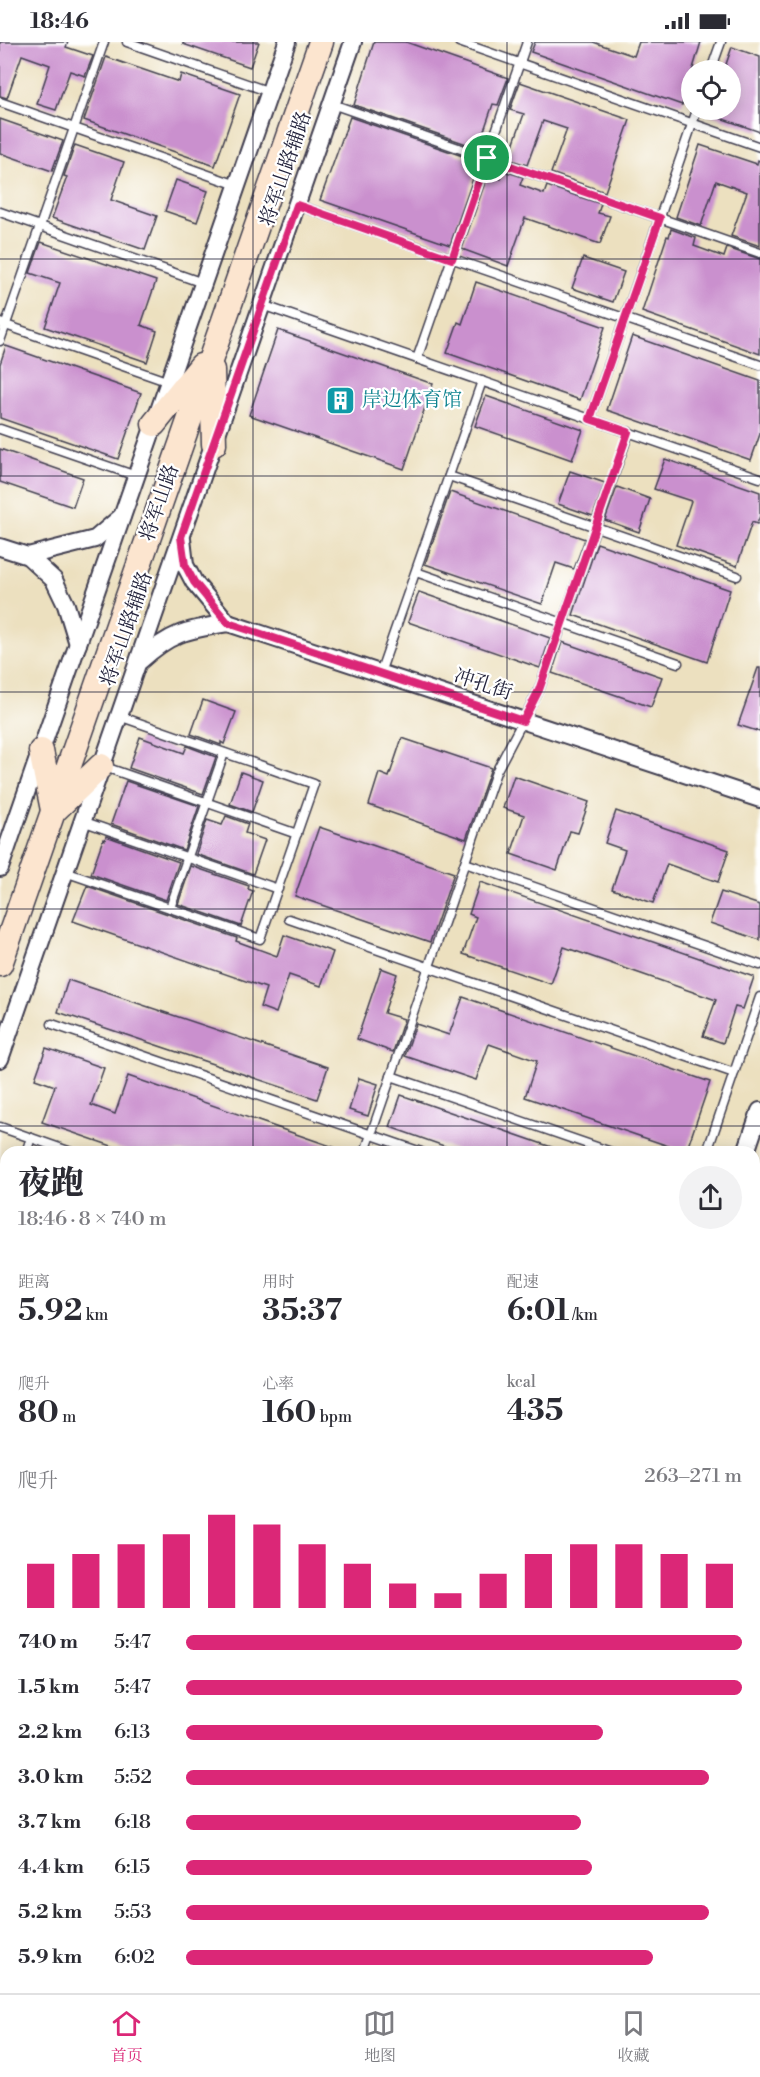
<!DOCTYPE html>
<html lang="zh">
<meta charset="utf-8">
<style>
body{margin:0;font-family:"Libre Bodoni","Noto Serif SC",serif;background:#f2f2f3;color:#2b2b33;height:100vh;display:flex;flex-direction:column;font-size:22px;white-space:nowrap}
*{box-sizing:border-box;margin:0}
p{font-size:20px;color:#7c7c81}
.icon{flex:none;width:33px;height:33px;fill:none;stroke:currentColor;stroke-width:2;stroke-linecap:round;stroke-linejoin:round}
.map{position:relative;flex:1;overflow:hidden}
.panel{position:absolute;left:0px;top:1104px;width:760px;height:848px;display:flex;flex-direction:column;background:#fff;border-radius:18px 18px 0 0;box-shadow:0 3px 15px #0003}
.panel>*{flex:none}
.buttons{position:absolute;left:681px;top:18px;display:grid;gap:12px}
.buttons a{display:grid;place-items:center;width:60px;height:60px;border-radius:50%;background:#fff;box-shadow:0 3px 15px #0003;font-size:30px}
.pin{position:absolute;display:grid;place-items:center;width:51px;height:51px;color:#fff;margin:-26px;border:3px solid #fff;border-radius:50%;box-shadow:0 2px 6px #0007}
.round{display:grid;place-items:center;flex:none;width:63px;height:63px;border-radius:32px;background:#f2f2f3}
.head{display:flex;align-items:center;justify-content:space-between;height:102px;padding:0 18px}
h1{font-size:33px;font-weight:800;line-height:45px}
.figures{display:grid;grid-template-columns:repeat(3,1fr);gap:9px;height:102px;padding:6px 18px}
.figures div{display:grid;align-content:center}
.figures b{font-size:30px;font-weight:800}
.figures small{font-size:16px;font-weight:400}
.figures p{font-size:16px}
.chart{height:168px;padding:12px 18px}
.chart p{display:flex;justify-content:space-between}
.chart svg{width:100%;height:108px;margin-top:6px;stroke:#db2777;stroke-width:6}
ul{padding:0 18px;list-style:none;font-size:20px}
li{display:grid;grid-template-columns:96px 72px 1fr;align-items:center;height:45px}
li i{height:15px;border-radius:8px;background:#db2777}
.status{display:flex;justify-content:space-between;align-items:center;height:42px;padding:0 30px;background:#fff;direction:ltr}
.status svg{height:16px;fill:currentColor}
.tab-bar{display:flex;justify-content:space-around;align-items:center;height:84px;border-top:2px solid #e1e1e2;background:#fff;font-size:16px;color:#7c7c81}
.tab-bar a{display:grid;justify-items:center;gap:3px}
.tab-bar .current{color:#db2777}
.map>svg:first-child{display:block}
.built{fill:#f2cfe1}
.building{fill:#ca90ce}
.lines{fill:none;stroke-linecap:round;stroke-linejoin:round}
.lane-casing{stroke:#403e4f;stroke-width:11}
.street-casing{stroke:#403e4f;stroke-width:20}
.secondary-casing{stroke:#403e4f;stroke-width:27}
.lane{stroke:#fff;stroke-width:8}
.street{stroke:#fff;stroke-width:16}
.secondary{stroke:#fce5cf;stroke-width:24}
.route-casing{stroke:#fff;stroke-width:12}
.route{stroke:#db2777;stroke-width:8}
.grid{fill:none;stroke:#22223b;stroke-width:1.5;stroke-opacity:0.55}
.labels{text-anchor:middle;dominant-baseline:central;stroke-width:4.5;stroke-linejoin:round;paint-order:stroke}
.street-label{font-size:20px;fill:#22223b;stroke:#fff}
.culture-label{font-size:20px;fill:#0d838f;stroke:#fff;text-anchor:start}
</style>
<div class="status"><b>18:46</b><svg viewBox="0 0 49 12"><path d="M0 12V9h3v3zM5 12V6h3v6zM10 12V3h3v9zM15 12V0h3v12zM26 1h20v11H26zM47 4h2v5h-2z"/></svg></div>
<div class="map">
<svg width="760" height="1951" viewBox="0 0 760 1951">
<rect width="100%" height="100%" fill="#fff"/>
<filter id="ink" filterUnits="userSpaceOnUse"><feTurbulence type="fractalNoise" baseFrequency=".0167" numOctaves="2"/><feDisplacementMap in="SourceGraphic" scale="12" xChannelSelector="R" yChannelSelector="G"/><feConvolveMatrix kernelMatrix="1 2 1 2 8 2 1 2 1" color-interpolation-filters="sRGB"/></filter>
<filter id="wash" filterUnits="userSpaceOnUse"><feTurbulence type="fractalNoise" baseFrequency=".008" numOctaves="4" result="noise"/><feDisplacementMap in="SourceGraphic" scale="24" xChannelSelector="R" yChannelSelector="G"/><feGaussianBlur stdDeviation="1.35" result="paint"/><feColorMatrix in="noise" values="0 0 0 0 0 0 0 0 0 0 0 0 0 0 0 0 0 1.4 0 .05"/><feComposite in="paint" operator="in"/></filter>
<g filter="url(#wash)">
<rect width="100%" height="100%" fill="#ece0bf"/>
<!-- built -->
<g class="built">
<path d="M 755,1253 L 760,1255 L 760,1609 L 755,1607 Z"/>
<path d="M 481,1946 L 623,1946 L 621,1951 L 479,1951 Z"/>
</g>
<g id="blocks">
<!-- building -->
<g class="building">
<path d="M 0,0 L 68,0 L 66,5 L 93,14 L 85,34 L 70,29 L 56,68 L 37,62 L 50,23 L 22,13 L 7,56 L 0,54 Z"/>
<path d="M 183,0 L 259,0 L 250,25 L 183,2 Z"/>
<path d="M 374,0 L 406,0 L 508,36 L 498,63 L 493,62 L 478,106 L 354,63 Z"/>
<path d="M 535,0 L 593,0 L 634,14 L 639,0 L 701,0 L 682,63 L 531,10 Z"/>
<path d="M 732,5 L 760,15 L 760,90 L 703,70 L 703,68 L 730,68 L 730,28 L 724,28 Z"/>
<path d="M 106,15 L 179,40 L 181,32 L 240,52 L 215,124 L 84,78 Z"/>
<path d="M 520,40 L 630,78 L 605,150 L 551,131 L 567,87 L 543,79 L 527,123 L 508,117 L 524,72 L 510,68 Z"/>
<path d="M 350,75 L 474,118 L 471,126 L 476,128 L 450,203 L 320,158 Z"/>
<path d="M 0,77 L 63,99 L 52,129 L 0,111 Z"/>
<path d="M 75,103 L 124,120 L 111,158 L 157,174 L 145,208 L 52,176 L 67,135 L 64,134 Z"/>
<path d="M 700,103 L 757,122 L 758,118 L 760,119 L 760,204 L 731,194 L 747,150 L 716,139 L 701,184 L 676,175 Z"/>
<path d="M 504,129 L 523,135 L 520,143 L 544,152 L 547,144 L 601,162 L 598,171 L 610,174 L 600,202 L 525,176 L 508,224 L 462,207 L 488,132 L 501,137 Z"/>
<path d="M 176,138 L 208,149 L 197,180 L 165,169 Z"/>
<path d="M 671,187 L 696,196 L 694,204 L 724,215 L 727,206 L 760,217 L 760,312 L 642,270 L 667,194 L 669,195 Z"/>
<path d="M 41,200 L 156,239 L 141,283 L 157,289 L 147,320 L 45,285 L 60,241 L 30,231 Z"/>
<path d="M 583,216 L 624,230 L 613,260 L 572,246 Z"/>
<path d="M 476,240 L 605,285 L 580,358 L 447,311 L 458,280 L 462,282 Z"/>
<path d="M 278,288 L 433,342 L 404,427 L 249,373 Z"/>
<path d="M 632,294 L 760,339 L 760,392 L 751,418 L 607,368 Z"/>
<path d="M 6,304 L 141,351 L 118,417 L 0,376 L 0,322 Z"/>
<path d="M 486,354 L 583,388 L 572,418 L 475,384 Z"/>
<path d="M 0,407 L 83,436 L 73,465 L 0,440 Z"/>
<path d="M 665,417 L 760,450 L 760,474 L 757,482 L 752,480 L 737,524 L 676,503 L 691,459 L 654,447 Z"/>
<path d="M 570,429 L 605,441 L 593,474 L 558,462 Z"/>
<path d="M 617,445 L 650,457 L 639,490 L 605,478 Z"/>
<path d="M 450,450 L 585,497 L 574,527 L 556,521 L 542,562 L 425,522 Z"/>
<path d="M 597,501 L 730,548 L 707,620 L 573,573 Z"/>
<path d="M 419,550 L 550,596 L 540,626 L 408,580 Z"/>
<path d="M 562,600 L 662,635 L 651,665 L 552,631 Z"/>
<path d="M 758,626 L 760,626 L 760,690 L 738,683 Z"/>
<path d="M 203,658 L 236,670 L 224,702 L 221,700 L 221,703 L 191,692 Z"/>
<path d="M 140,695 L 184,711 L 187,704 L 216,715 L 203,752 L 129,726 Z"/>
<path d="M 402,696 L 491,726 L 466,797 L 369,763 L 379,731 L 389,735 Z"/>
<path d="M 241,730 L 263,738 L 252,770 L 230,762 Z"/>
<path d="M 514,734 L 589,760 L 578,791 L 570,789 L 557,828 L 511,812 L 524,773 L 503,766 Z"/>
<path d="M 126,739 L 199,764 L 184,808 L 111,782 Z"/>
<path d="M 616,769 L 729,808 L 718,840 L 667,822 L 653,861 L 612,847 L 625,808 L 605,801 Z"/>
<path d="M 226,774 L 248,782 L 245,791 L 265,798 L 253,832 L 196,812 L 207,778 L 222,783 Z"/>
<path d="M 319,785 L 454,831 L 430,900 L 295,854 Z"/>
<path d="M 106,794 L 179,820 L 166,858 L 91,832 L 103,797 L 105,798 Z"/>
<path d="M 191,824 L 249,844 L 248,847 L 253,849 L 241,884 L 178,862 Z"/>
<path d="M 480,840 L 754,935 L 743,967 L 735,965 L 723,1001 L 703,994 L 716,958 L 564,905 L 551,942 L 463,912 L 476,875 L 469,872 Z"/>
<path d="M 87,844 L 237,896 L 236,899 L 277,914 L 284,893 L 333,910 L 321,944 L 289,933 L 276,971 L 260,965 L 266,946 L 73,879 Z"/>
<path d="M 721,850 L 760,863 L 760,898 L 710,881 Z"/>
<path d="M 381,926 L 397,932 L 384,971 L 404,977 L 393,1010 L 357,997 Z"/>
<path d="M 68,938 L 328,1025 L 317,1057 L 58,970 Z"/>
<path d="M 463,955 L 710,1040 L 686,1110 L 525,1055 L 537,1019 L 489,1002 L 476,1038 L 405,1014 L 416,982 L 449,993 Z"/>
<path d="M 46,1006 L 104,1026 L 91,1063 L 115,1072 L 128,1034 L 342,1108 L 341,1110 L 129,1110 L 42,1080 L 55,1044 L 35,1037 Z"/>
<path d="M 359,1036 L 378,1042 L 368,1074 L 349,1068 Z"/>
<path d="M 401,1053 L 560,1108 L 559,1110 L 461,1110 L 390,1085 Z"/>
</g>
</g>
</g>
<g filter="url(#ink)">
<use href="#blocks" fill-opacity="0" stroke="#403e4f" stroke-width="1.5"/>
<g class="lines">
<defs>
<g id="lane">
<path d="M 127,0 L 270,50"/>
<path d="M 459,0 L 760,105"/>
<path d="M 711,28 L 721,0"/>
<path d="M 0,60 L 237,143"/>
<path d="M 332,62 L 760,211"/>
<path d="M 297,163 L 760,323"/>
<path d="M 0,170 L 203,241"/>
<path d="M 262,263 L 760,436"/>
<path d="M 0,281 L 169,340"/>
<path d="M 0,299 L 104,0"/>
<path d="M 417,317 L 527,0"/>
<path d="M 590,377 L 697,68"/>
<path d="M 0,387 L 136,434"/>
<path d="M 449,434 L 737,534"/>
<path d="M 416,530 L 678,621"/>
<path d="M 380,631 L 482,339"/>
<path d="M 102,724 L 297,792"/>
<path d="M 82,779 L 278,847"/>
<path d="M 465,821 L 760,923"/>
<path d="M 65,830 L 260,897 L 314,742 L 119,674"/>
<path d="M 170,866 L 224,711"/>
<path d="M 289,877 L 734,1031"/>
<path d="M 52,982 L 421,1110"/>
<path d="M 391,1034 L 611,1110"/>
<path d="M 0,1085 L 71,1110"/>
<path d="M 26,1110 L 31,1096"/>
<path d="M 365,1110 L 496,730 L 539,648 L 629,390"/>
<path d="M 707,1110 L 760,955"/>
<path d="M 0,1184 L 6,1167"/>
<path d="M 0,1210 L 6,1212"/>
<path d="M 754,1265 L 755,1263 L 760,1264"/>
<path d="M 754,1595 L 760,1597"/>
<path d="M 158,1946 L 173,1951"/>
<path d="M 119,1951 L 121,1946"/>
</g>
<g id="street">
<path d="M 182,497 L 185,523 L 194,540 L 228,581"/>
<path d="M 0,505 L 28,514 L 54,538 L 66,563 L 78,602"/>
<path d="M 28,514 L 95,497 L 122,474"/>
<path d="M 140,619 C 171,590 187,588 228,581 L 760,757"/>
<path d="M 0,826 L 287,0"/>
<path d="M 0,1017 L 353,0"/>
<path d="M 746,1110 L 760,1069"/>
<path d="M 451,1951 L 453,1946"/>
</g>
<g id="secondary">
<path d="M 212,328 L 214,402"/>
<path d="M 154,382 L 201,324"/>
<path d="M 41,709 L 53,768"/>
<path d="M 55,768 L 101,724"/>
<path d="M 0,922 L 321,0"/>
<path d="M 0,1367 L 6,1369"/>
<path d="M 0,1398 L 6,1400"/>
<path d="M 754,1660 L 760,1662"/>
</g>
</defs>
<!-- lane casing -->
<use href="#lane" class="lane-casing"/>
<!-- street casing -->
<use href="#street" class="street-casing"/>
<!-- secondary casing -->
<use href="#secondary" class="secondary-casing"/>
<!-- lane -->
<use href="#lane" class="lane"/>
<!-- street -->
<use href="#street" class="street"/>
<!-- secondary -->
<use href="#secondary" class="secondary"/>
</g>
</g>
<g class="lines" filter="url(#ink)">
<defs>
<path id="route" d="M 487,116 L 660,176 L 590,377 L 628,390 L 539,648 L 523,679 L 228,581 L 194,540 L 185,523 L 181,495 L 297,163 L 452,217 Z"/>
</defs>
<!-- route casing -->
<use href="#route" class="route-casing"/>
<!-- route -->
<use href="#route" class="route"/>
</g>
<!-- grid -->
<path class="grid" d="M 253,0 L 253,1110M 507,0 L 507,1110M 0,217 L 760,217M 0,434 L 760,434M 0,650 L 760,650M 0,867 L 760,867M 0,1084 L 760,1084M 0,1301 L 6,1301M 754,1301 L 760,1301M 0,1517 L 6,1517M 754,1517 L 760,1517M 0,1734 L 6,1734M 754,1734 L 760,1734M 253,1946 L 253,1951M 507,1946 L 507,1951"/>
<!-- icons -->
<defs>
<symbol id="building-square" viewBox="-11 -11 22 22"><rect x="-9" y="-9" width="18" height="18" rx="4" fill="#0f9aa8" stroke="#fff"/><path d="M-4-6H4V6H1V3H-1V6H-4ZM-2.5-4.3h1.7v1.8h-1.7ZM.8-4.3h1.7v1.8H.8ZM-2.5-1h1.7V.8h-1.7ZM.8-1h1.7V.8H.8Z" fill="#fff"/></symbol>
</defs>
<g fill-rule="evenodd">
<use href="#building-square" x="324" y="342" width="33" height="33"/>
</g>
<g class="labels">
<!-- street labels -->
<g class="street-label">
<text transform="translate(286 127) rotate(-71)">将军山路辅路</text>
<text transform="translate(160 461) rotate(-71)">将军山路</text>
<text transform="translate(127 587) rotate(-71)">将军山路辅路</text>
<text transform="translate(483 643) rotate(18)">冲孔街</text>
</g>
<!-- culture labels -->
<g class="culture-label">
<text x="362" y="358">岸边体育馆</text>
</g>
</g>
</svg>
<div class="buttons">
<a><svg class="icon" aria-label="locate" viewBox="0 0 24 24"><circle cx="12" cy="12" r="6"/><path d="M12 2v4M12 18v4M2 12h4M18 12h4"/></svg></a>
</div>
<div class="pin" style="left:487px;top:116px;background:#1e9e55"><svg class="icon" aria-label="arrive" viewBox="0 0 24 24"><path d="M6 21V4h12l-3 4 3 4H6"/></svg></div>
<section class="panel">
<div class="head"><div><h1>夜跑</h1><p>18:46 · 8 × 740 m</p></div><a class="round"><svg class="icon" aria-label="share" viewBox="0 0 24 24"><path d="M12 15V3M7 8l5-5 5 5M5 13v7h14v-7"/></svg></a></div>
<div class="figures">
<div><p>距离</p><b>5.92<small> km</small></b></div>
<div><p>用时</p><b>35:37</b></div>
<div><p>配速</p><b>6:01<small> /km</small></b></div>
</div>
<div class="figures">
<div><p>爬升</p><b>80<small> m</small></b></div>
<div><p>心率</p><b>160<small> bpm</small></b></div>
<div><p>kcal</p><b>435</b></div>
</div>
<div class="chart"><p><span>爬升</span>263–271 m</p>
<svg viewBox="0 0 160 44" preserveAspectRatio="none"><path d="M5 44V26M15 44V22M25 44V18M35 44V14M45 44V6M55 44V10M65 44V18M75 44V26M85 44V34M95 44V38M105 44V30M115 44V22M125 44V18M135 44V18M145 44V22M155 44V26"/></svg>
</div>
<ul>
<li><b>740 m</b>5:47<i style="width:100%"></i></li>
<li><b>1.5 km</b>5:47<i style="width:100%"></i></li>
<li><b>2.2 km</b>6:13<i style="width:75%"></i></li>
<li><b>3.0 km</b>5:52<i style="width:94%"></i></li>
<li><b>3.7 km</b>6:18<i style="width:71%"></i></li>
<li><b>4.4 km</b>6:15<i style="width:73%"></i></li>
<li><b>5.2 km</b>5:53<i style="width:94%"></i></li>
<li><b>5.9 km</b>6:02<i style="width:84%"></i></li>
</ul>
</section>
</div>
<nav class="tab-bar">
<a class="current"><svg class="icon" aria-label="home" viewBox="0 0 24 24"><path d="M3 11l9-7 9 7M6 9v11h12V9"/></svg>首页</a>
<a><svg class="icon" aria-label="map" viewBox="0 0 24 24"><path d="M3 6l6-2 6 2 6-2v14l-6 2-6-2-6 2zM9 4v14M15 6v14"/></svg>地图</a>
<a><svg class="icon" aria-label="saved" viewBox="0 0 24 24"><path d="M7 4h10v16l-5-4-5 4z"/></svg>收藏</a>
</nav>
